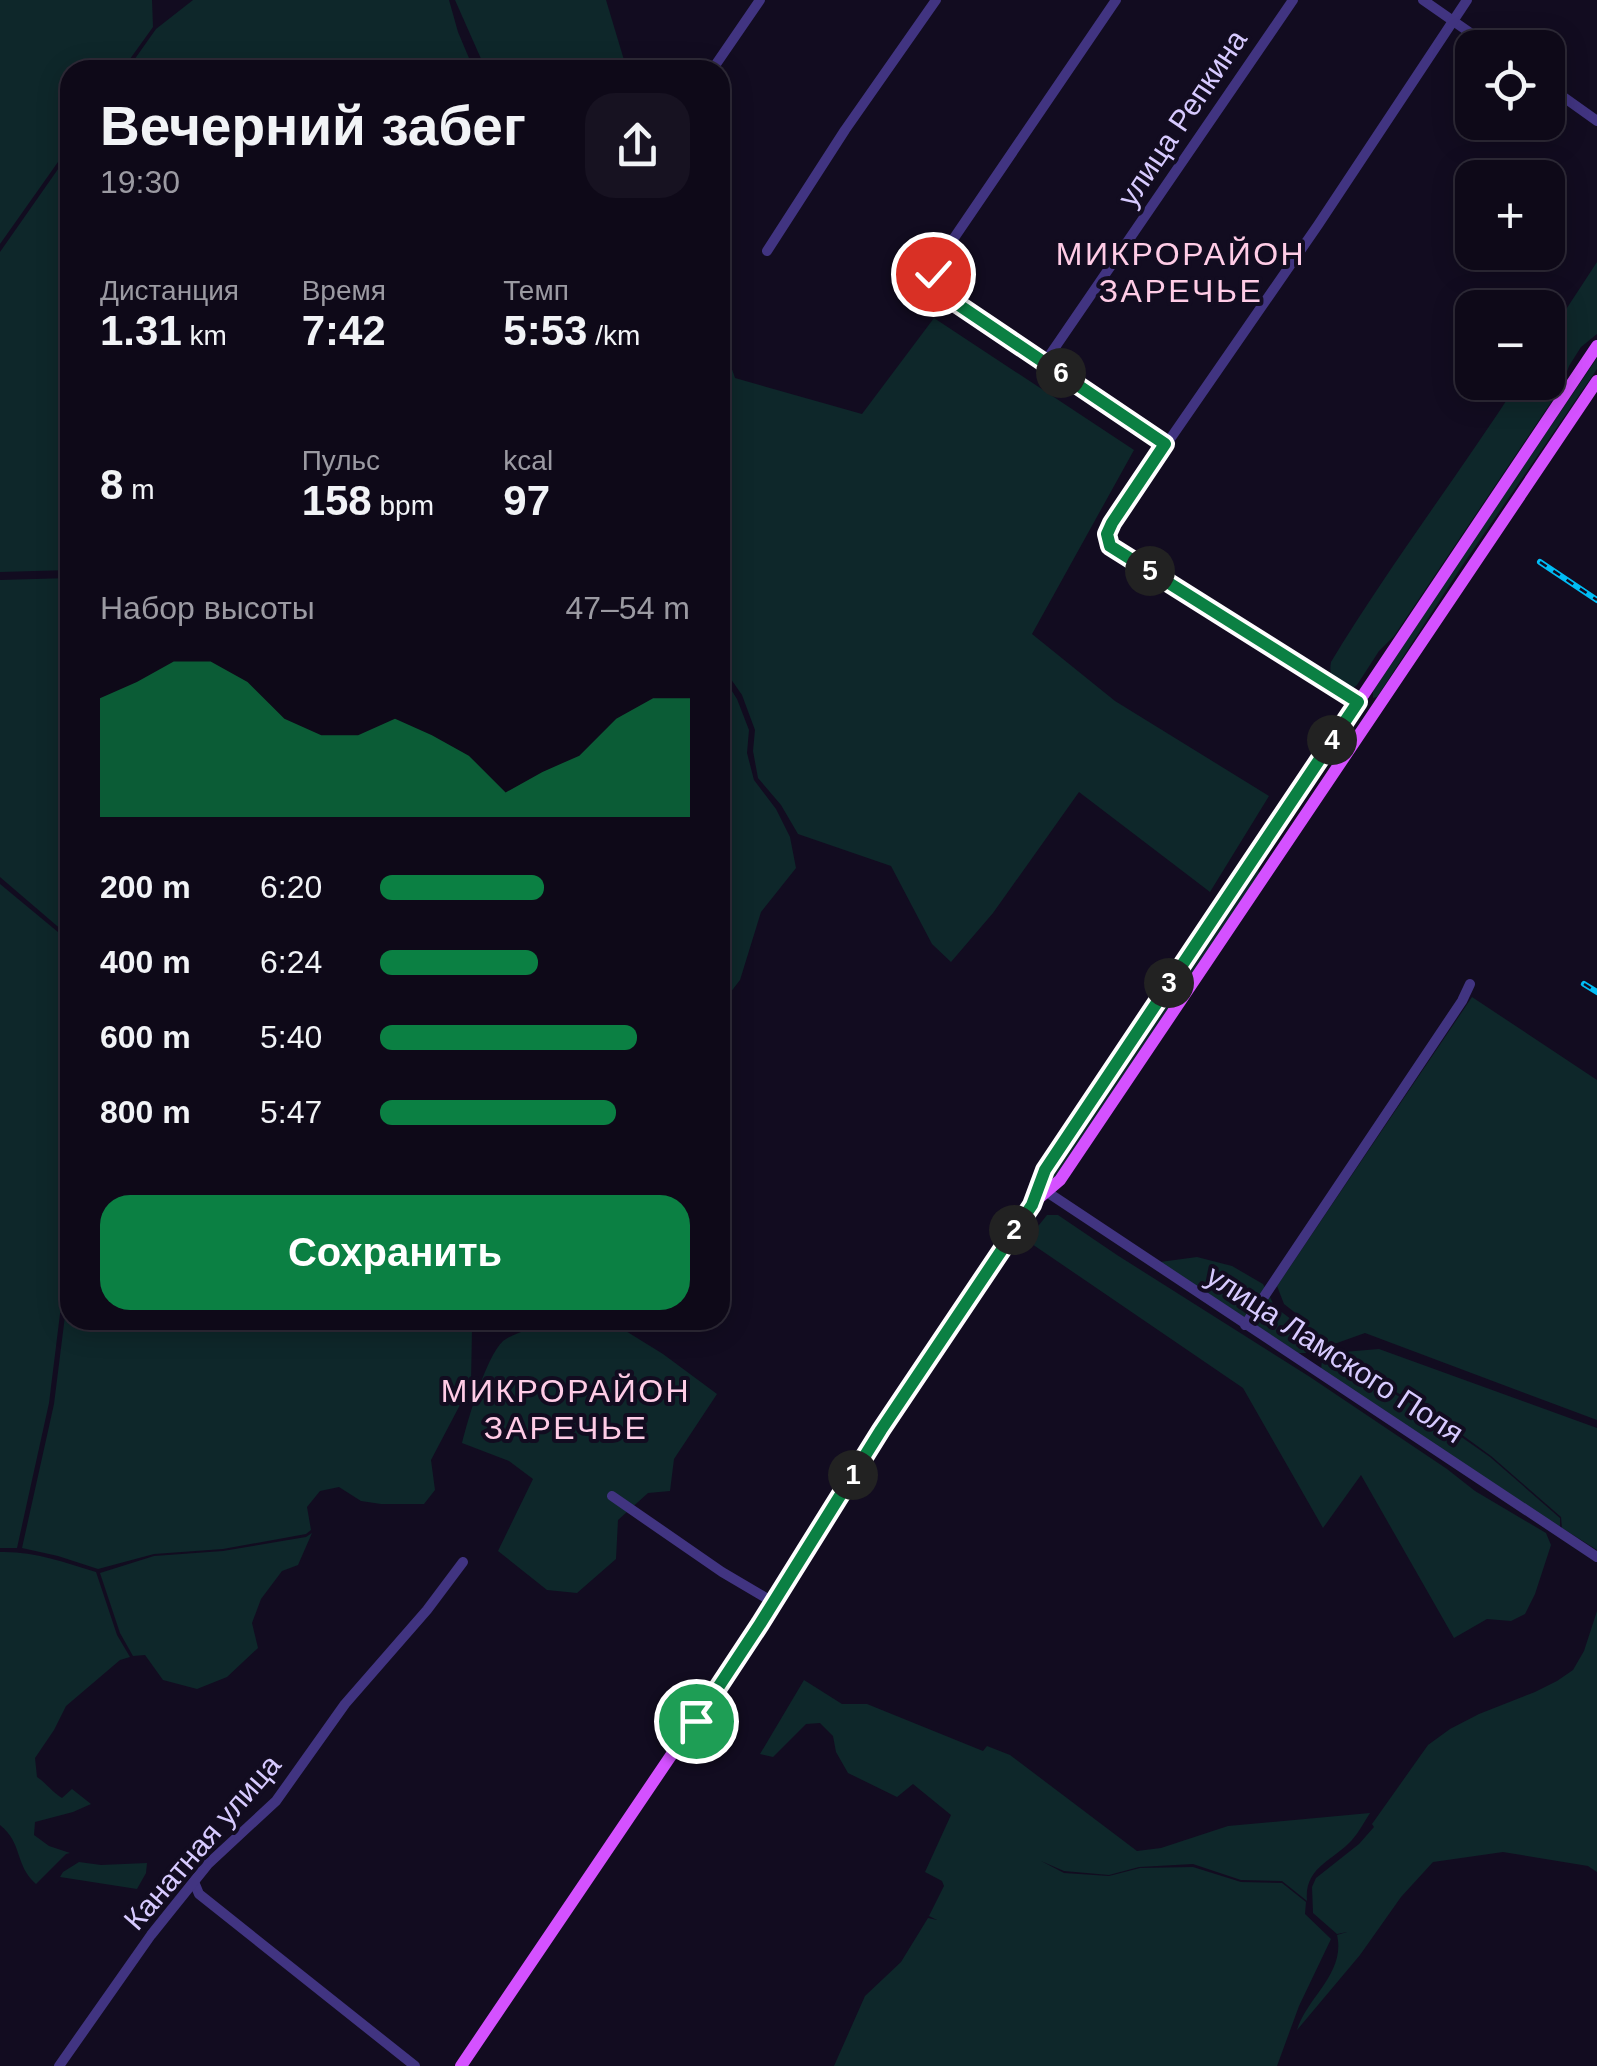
<!DOCTYPE html>
<html lang="ru">
<meta charset="utf-8">
<style>
body{margin:0;font-family:Arial,sans-serif;background:#171221;color:#f1f3f6;height:100vh;display:flex;flex-direction:column;font-size:38px;white-space:nowrap}
*{box-sizing:border-box;margin:0}
p{font-size:32px;color:#9b9aa2}
.icon{flex:none;width:55px;height:55px;fill:none;stroke:currentColor;stroke-width:2;stroke-linecap:round;stroke-linejoin:round}
.map{position:relative;flex:1;overflow:hidden}
.drawer{position:absolute;left:60px;top:60px;width:670px;height:1270px;display:flex;flex-direction:column;background:#0e0918;border-radius:30px;box-shadow:0 5px 25px #0003,0 0 0 2px #2e2a37}
.drawer>*{flex:none}
.fabs{position:absolute;left:1455px;top:30px;display:grid;gap:20px}
.fabs a{display:grid;place-items:center;width:110px;height:110px;border-radius:20px;background:#0e0918;box-shadow:0 5px 25px #0003,0 0 0 2px #2e2a37;font-size:50px}
.pin{position:absolute;display:grid;place-items:center;width:85px;height:85px;color:#fff;margin:-42px;border:5px solid #fff;border-radius:50%;box-shadow:0 2px 10px #0007}
.km{position:absolute;width:50px;height:50px;margin:-25px;border-radius:50%;background:#222;color:#fff;font-size:28px;line-height:50px;text-align:center}
.round{display:grid;place-items:center;flex:none;width:105px;height:105px;border-radius:30px;background:#171221}
.overview{display:flex;align-items:center;justify-content:space-between;height:170px;padding:0 40px}
h1{font-size:55px;font-weight:700;line-height:75px}
.figures{display:grid;grid-template-columns:repeat(3,1fr);gap:15px;height:170px;padding:10px 40px}
.figures div{display:grid;align-content:center}
.figures b{font-size:42px;font-weight:700}
.figures small{font-size:28px;font-weight:400}
.figures p{font-size:28px}
.chart{height:280px;padding:20px 40px}
.chart p{display:flex;justify-content:space-between}
.chart svg{width:100%;height:180px;margin-top:10px;fill:#0b8043;opacity:.7}
.action{display:flex;gap:20px;margin-top:auto;padding:20px 40px}
.action a{flex:1;height:115px;border-radius:30px;background:#0b8043;color:#fff;font-size:40px;font-weight:700;line-height:115px;text-align:center}
ul{padding:0 40px;list-style:none;font-size:32px}
li{display:grid;grid-template-columns:160px 120px 1fr;align-items:center;height:75px}
li i{height:25px;border-radius:12px;background:#0b8043}
.map>svg:first-child{display:block}
.green{fill:#0e272a}
.lines{fill:none;stroke-linecap:round;stroke-linejoin:round}
.minor{stroke:#413481;stroke-width:10}
.major{stroke:#d451ff;stroke-width:12}
.rail-casing{stroke:#00bdf5;stroke-width:6}
.rail{stroke:#120c20;stroke-width:2.5;stroke-dasharray:8;stroke-linecap:butt}
.route-casing{stroke:#fff;stroke-width:20}
.route{stroke:#0b8043;stroke-width:12}
.labels{text-anchor:middle;dominant-baseline:central;stroke-width:8;stroke-linejoin:round;paint-order:stroke}
.street-label{font-size:30px;fill:#d7caff;stroke:#120c20}
.neighbourhood-label{font-size:32px;letter-spacing:2.5px;fill:#ffcce6;stroke:#120c20}
</style>
<div class="map">
<svg width="1597" height="2066" viewBox="0 0 1597 2066">
<rect width="100%" height="100%" fill="#120c20"/>
<!-- green -->
<g class="green">
<path d="M 0,0 L 152,0 L 153,27 L 122,70 L 70,70 L 70,145 L 0,244 Z"/>
<path d="M 193,0 L 449,0 L 458,32 L 474,70 L 127,70 L 156,29 Z"/>
<path d="M 455,0 L 606,0 L 627,70 L 486,70 Z"/>
<path d="M 70,152 L 70,570 L 0,572 L 0,252 Z"/>
<path d="M 1597,262 L 1597,334 L 1581,347 L 1569,366 L 1562,386 L 1394,636 L 1379,651 L 1357,685 L 1352,689 C 1335,687 1328,678 1331,662 C 1389,566 1457,477 1518,383 L 1548,382 L 1548,337 Z"/>
<path d="M 934,318 L 1134,450 L 1032,634 L 1115,701 L 1269,796 L 1210,892 L 1079,792 L 993,913 L 951,962 L 932,944 L 891,866 L 798,834 L 781,805 L 758,778 L 753,751 L 755,730 L 742,695 L 726,672 L 720,655 L 720,334 L 735,378 L 862,414 Z"/>
<path d="M 1597,358 L 1597,369 L 1462,566 L 1377,697 L 1373,698 L 1373,691 L 1451,573 Z"/>
<path d="M 70,578 L 70,937 L 0,877 L 0,580 Z"/>
<path d="M 720,672 L 737,699 L 749,730 L 747,753 L 754,780 L 776,809 L 790,837 L 796,868 L 761,912 L 740,980 L 720,1006 Z"/>
<path d="M 1258,868 L 1259,874 L 1053,1180 L 1049,1178 L 1054,1166 L 1252,872 Z"/>
<path d="M 0,884 L 70,942 L 70,1233 L 49,1403 L 17,1548 L 0,1548 Z"/>
<path d="M 1472,997 L 1597,1080 L 1597,1420 L 1365,1333 L 1323,1348 L 1298,1315 L 1284,1304 L 1277,1286 Z"/>
<path d="M 1047,1215 L 1058,1215 L 1117,1255 L 1310,1377 L 1447,1469 L 1475,1491 L 1546,1533 L 1551,1545 L 1535,1594 L 1525,1614 L 1511,1621 L 1487,1619 L 1454,1638 L 1361,1475 L 1323,1528 L 1243,1388 L 1032,1244 L 1031,1235 Z"/>
<path d="M 1197,1257 L 1232,1266 L 1263,1284 L 1275,1307 L 1296,1323 L 1313,1342 L 1310,1353 L 1298,1353 L 1160,1262 Z"/>
<path d="M 70,1276 L 70,1320 L 467,1320 L 472,1329 L 471,1384 L 431,1460 L 435,1490 L 424,1504 L 381,1504 L 361,1501 L 339,1487 L 320,1491 L 307,1507 L 311,1530 L 306,1534 L 223,1549 L 154,1554 L 98,1569 L 58,1556 L 22,1548 L 54,1404 Z"/>
<path d="M 555,1320 L 608,1320 L 663,1354 L 717,1394 L 674,1459 L 670,1491 L 648,1493 L 618,1520 L 616,1559 L 577,1593 L 547,1590 L 498,1551 L 533,1479 L 509,1461 L 462,1443 C 468,1419 486,1357 503,1341 C 512,1333 543,1326 555,1320 Z"/>
<path d="M 1379,1349 L 1597,1428 L 1597,1550 L 1562,1528 L 1561,1517 L 1491,1456 L 1432,1413 L 1369,1376 L 1350,1376 L 1323,1359 L 1343,1352 Z"/>
<path d="M 1322,1361 L 1350,1378 L 1368,1378 L 1430,1415 L 1490,1457 L 1560,1518 L 1560,1528 L 1321,1369 Z"/>
<path d="M 312,1533 L 298,1565 L 282,1571 L 261,1599 L 252,1623 L 258,1648 L 227,1677 L 197,1689 L 163,1680 L 145,1655 L 133,1656 L 120,1633 L 100,1573 L 154,1556 L 223,1551 L 306,1537 Z"/>
<path d="M 0,1552 C 33,1551 64,1562 96,1572 L 117,1635 L 130,1657 L 120,1660 L 66,1706 L 54,1730 L 35,1758 L 37,1777 C 46,1783 52,1792 62,1798 L 72,1789 L 91,1804 L 73,1812 L 35,1822 L 34,1835 L 49,1846 L 70,1853 L 66,1854 L 36,1884 C 14,1864 23,1843 0,1825 Z"/>
<path d="M 1597,1611 L 1597,1872 L 1588,1866 L 1503,1852 L 1433,1862 L 1401,1897 L 1360,1955 L 1297,2030 C 1307,1997 1346,1973 1337,1935 L 1347,1932 L 1337,1934 L 1313,1913 L 1312,1887 L 1316,1878 L 1359,1844 L 1374,1827 L 1372,1824 L 1428,1745 L 1450,1729 L 1479,1714 L 1535,1692 L 1557,1681 L 1573,1670 L 1584,1651 Z"/>
<path d="M 804,1680 L 842,1704 L 867,1704 L 983,1751 L 987,1746 L 1010,1755 L 1137,1851 L 1161,1848 L 1228,1826 L 1370,1813 C 1364,1822 1359,1832 1352,1840 C 1333,1861 1304,1867 1307,1901 L 1282,1881 L 1241,1880 L 1193,1864 L 1139,1867 L 1109,1875 L 1064,1871 L 1041,1861 L 1064,1873 L 1109,1876 L 1140,1868 L 1193,1867 L 1241,1882 L 1282,1883 L 1306,1902 L 1305,1914 L 1331,1939 L 1299,2006 L 1277,2066 L 834,2066 L 865,1996 L 901,1962 L 928,1918 L 937,1920 L 929,1916 L 944,1886 L 942,1881 L 925,1872 L 951,1815 L 913,1784 L 897,1797 L 848,1773 L 836,1752 L 833,1736 L 820,1723 L 806,1724 L 773,1757 L 760,1754 Z"/>
<path d="M 79,1862 L 101,1865 L 147,1863 L 146,1873 L 137,1889 L 60,1877 L 63,1872 Z"/>
</g>
<g class="lines">
<!-- minor -->
<g class="minor">
<path d="M 1116,0 L 937,263 L 931,282 L 941,293 L 1165,444"/>
<path d="M 1423,0 L 1492,48"/>
<path d="M 712,70 L 760,0"/>
<path d="M 1548,86 L 1597,121"/>
<path d="M 767,251 L 845,130 L 936,0"/>
<path d="M 1045,362 L 1293,0"/>
<path d="M 1358,701 L 1110,546 L 1107,534 L 1112,523 L 1318,225 L 1467,0"/>
<path d="M 1047,1192 L 1597,1557"/>
<path d="M 1245,1325 L 1462,1001 L 1470,984"/>
<path d="M 612,1496 L 722,1572 L 773,1602"/>
<path d="M 194,1882 L 199,1894 L 415,2066"/>
<path d="M 59,2066 L 151,1935 L 208,1864 L 276,1801 L 345,1704 L 427,1610 L 463,1562"/>
</g>
<!-- major -->
<g class="major">
<path d="M 1033,1203 L 1060,1180 L 1597,381"/>
<path d="M 461,2066 L 760,1624 L 881,1430 L 1031,1205 L 1045,1170 L 1597,346"/>
</g>
<defs>
<g id="rail">
<path d="M 1540,562 L 1597,600"/>
<path d="M 1584,984 L 1597,992"/>
</g>
</defs>
<!-- rail casing -->
<use href="#rail" class="rail-casing"/>
<!-- rail -->
<use href="#rail" class="rail"/>
</g>
<g class="lines">
<defs>
<path id="route" d="M 696,1721 L 760,1624 L 881,1430 L 1032,1205 L 1045,1170 L 1358,702 L 1110,546 L 1107,534 L 1112,523 L 1165,444 L 941,293 L 932,282 L 933,274"/>
</defs>
<!-- route casing -->
<use href="#route" class="route-casing"/>
<!-- route -->
<use href="#route" class="route"/>
</g>
<g class="labels">
<!-- street labels -->
<g class="street-label">
<text transform="translate(1182 118) rotate(-56)">улица Репкина</text>
<text transform="translate(1335 1354) rotate(33)">улица Ламского Поля</text>
<text transform="translate(202 1842) rotate(-49)">Канатная улица</text>
</g>
<!-- neighbourhood labels -->
<g class="neighbourhood-label">
<text x="1181" y="254">МИКРОРАЙОН<tspan x="1181" dy="37">ЗАРЕЧЬЕ</tspan></text>
<text x="566" y="1391">МИКРОРАЙОН<tspan x="566" dy="37">ЗАРЕЧЬЕ</tspan></text>
</g>
</g>
</svg>
<div class="fabs">
<a><svg class="icon" aria-label="locate" viewBox="0 0 24 24"><circle cx="12" cy="12" r="6"/><path d="M12 2v4M12 18v4M2 12h4M18 12h4"/></svg></a>
<a>+</a>
<a>−</a>
</div>
<div class="pin" style="left:696px;top:1721px;background:#1e9e55"><svg class="icon" aria-label="arrive" viewBox="0 0 24 24"><path d="M6 21V4h12l-3 4 3 4H6"/></svg></div>
<div class="pin" style="left:933px;top:274px;background:#d93025"><svg class="icon" aria-label="check" viewBox="0 0 24 24"><path d="M5 12l5 5 9-10"/></svg></div>
<b class="km" style="left:853px;top:1475px">1</b>
<b class="km" style="left:1014px;top:1230px">2</b>
<b class="km" style="left:1169px;top:983px">3</b>
<b class="km" style="left:1332px;top:740px">4</b>
<b class="km" style="left:1150px;top:571px">5</b>
<b class="km" style="left:1061px;top:373px">6</b>
<section class="drawer">
<div class="overview"><div><h1>Вечерний забег</h1><p>19:30</p></div><a class="round"><svg class="icon" aria-label="share" viewBox="0 0 24 24"><path d="M12 15V3M7 8l5-5 5 5M5 13v7h14v-7"/></svg></a></div>
<div class="figures">
<div><p>Дистанция</p><b>1.31<small> km</small></b></div>
<div><p>Время</p><b>7:42</b></div>
<div><p>Темп</p><b>5:53<small> /km</small></b></div>
</div>
<div class="figures">
<div><b>8<small> m</small></b></div>
<div><p>Пульс</p><b>158<small> bpm</small></b></div>
<div><p>kcal</p><b>97</b></div>
</div>
<div class="chart"><p><span>Набор высоты</span>47–54 m</p>
<svg viewBox="0 0 160 44" preserveAspectRatio="none"><path d="M0 44V15L10 11L20 6L30 6L40 11L50 20L60 24L70 24L80 20L90 24L100 29L110 38L120 33L130 29L140 20L150 15L160 15V44z"/></svg>
</div>
<ul>
<li><b>200 m</b>6:20<i style="width:53%"></i></li>
<li><b>400 m</b>6:24<i style="width:51%"></i></li>
<li><b>600 m</b>5:40<i style="width:83%"></i></li>
<li><b>800 m</b>5:47<i style="width:76%"></i></li>
</ul>
<div class="action"><a>Сохранить</a></div>
</section>
</div>
